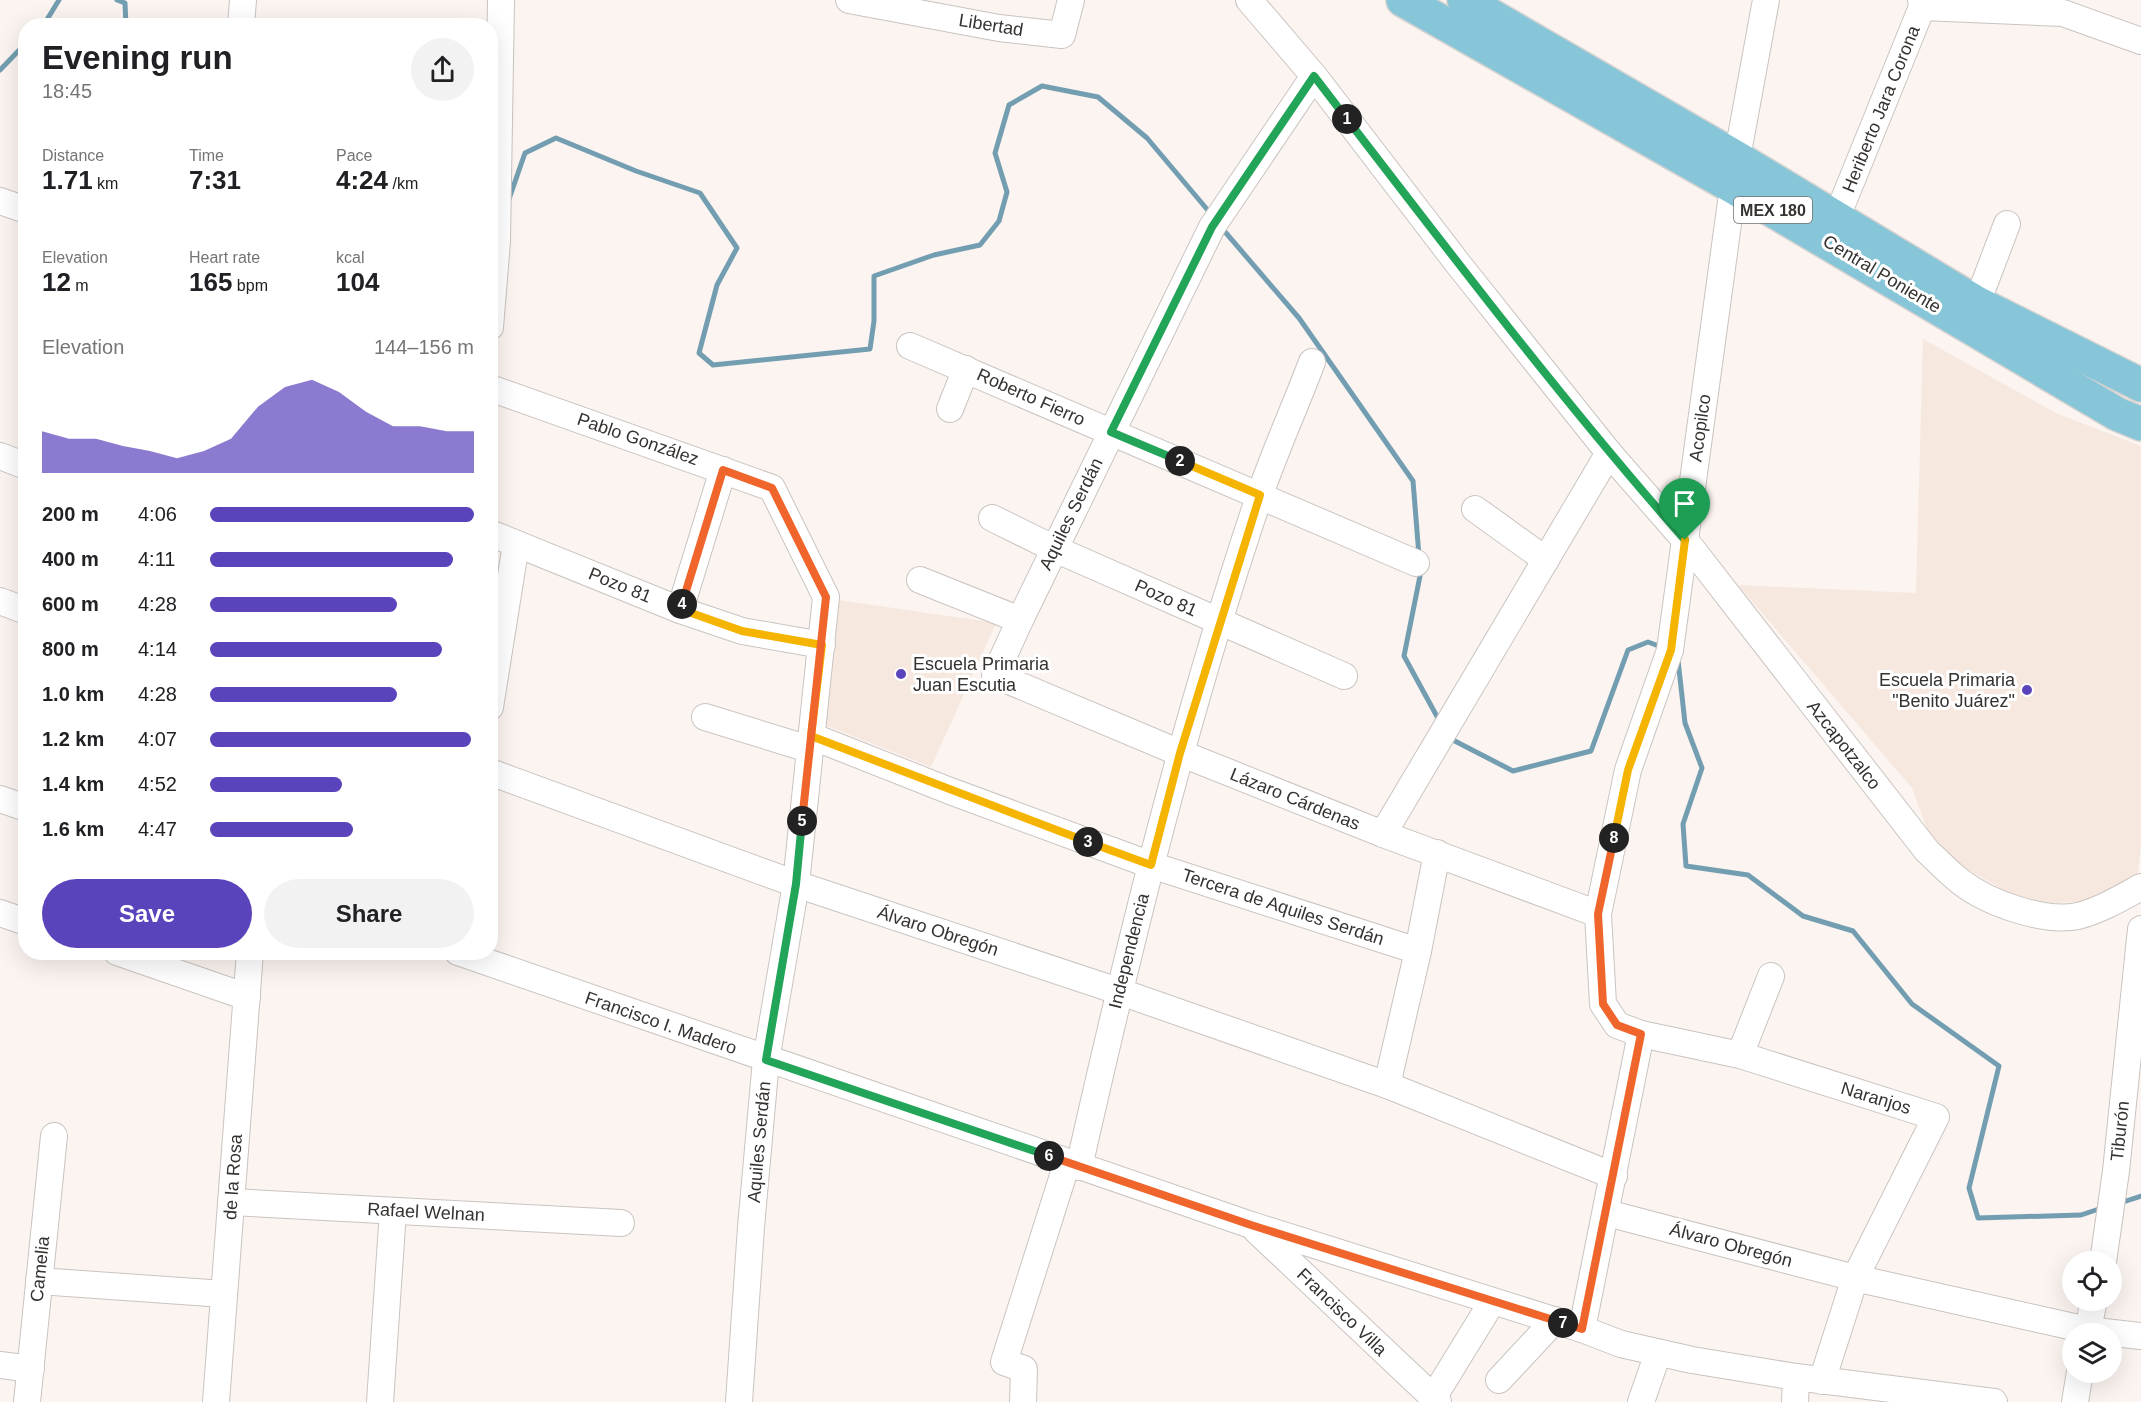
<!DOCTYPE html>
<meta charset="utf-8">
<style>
body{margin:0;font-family:Helvetica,sans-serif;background:#f2f2f2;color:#202124;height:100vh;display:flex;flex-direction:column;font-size:22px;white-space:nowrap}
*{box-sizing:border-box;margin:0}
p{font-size:20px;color:#757577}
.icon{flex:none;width:33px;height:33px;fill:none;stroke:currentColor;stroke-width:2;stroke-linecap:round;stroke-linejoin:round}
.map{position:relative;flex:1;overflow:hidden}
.panel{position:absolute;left:18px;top:18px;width:480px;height:942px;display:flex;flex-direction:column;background:#fff;border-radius:24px;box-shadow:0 6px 24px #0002}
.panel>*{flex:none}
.fabs{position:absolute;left:2062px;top:1251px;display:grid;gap:12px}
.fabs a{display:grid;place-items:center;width:60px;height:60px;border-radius:50%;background:#fff;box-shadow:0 6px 24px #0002;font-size:30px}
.pin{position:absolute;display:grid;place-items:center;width:51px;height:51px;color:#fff;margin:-62px -26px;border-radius:50% 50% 50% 0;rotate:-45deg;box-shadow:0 0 6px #0007}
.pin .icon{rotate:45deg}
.km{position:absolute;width:30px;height:30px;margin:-15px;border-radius:50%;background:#222;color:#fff;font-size:16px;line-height:30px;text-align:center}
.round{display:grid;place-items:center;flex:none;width:63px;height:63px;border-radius:32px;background:#f2f2f2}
.overview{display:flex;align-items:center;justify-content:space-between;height:102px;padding:0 24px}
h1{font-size:33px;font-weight:700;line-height:45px}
.figures{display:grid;grid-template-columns:repeat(3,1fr);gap:9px;height:102px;padding:6px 24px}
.figures div{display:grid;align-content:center}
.figures b{font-size:26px;font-weight:700}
.figures small{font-size:16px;font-weight:400}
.figures p{font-size:16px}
.chart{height:168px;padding:12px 24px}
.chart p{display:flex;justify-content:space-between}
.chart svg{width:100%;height:108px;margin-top:6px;fill:#5b43bb;opacity:.7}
.cta{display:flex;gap:12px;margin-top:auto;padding:12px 24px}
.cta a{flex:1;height:69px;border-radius:36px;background:#5b43bb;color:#fff;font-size:24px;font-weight:700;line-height:69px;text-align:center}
.cta a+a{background:#f2f2f2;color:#202124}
ul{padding:0 24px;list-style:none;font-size:20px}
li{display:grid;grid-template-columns:96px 72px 1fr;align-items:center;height:45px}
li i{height:15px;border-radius:8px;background:#5b43bb}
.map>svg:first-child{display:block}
.built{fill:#f6e8df}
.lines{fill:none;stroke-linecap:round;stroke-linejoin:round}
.stream{stroke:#739eb1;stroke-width:5}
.minor-casing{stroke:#cac4c0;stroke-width:28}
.major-casing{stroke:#d3d2d1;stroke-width:36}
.minor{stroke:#fff;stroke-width:26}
.major{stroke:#87c6d8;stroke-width:33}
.split-1-casing{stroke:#fff;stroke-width:12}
.split-2-casing{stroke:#fff;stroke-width:12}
.split-3-casing{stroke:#fff;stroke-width:12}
.split-4-casing{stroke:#fff;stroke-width:12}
.split-5-casing{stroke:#fff;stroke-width:12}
.split-6-casing{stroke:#fff;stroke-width:12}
.split-7-casing{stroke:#fff;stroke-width:12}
.split-8-casing{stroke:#fff;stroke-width:12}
.split-9-casing{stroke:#fff;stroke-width:12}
.split-1{stroke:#22a559;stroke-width:8}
.split-2{stroke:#22a559;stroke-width:8}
.split-3{stroke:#f5b400;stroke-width:8}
.split-4{stroke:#f5b400;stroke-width:8}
.split-5{stroke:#f0652b;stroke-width:8}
.split-6{stroke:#22a559;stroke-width:8}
.split-7{stroke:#f0652b;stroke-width:8}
.split-8{stroke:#f0652b;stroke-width:8}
.split-9{stroke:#f5b400;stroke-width:8}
.poi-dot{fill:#5b43bb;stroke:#fff;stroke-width:2}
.labels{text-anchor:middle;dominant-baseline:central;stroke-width:6;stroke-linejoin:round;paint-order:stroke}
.shield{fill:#fff;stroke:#72706e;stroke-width:1.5}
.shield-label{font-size:16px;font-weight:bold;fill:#353230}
.street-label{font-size:18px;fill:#353230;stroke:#fff}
.poi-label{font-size:18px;fill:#353230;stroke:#fff;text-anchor:start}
</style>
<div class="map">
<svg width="2141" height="1402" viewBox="0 0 2141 1402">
<rect width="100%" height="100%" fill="#fbf4f0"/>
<!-- built -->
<g class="built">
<path d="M 1923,339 L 2056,413 L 2141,446 L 2141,846 L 2137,880 L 2082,902 L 2050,903 L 2021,900 L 1938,852 L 1930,837 L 1912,788 L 1738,585 L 1916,593 Z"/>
<path d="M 838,600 L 996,623 L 931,767 L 823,724 Z"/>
</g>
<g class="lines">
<!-- stream -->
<g class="stream">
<path d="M 117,0 L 125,3 L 126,26"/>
<path d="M 43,26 L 59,0"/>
<path d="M 0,70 L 26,43"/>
<path d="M 509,199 L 525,153 L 556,138 L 636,171 L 700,193 L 737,248 L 717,285 L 699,353 L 713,365 L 870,349 L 874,321 L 874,276 L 934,255 L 980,245 L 999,221 L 1007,192 L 995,153 L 1009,105 L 1042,86 L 1098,97 L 1147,138 L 1211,214"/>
<path d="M 1220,226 L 1299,318 L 1413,481 L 1419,556"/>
<path d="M 1420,568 L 1420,576 L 1404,656 L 1440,722"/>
<path d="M 1678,660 L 1685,723 L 1702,768 L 1683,824 L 1686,866 L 1748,875 L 1803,916 L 1853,931 L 1912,1004 L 1999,1066 L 1969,1188 L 1978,1218 L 2081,1215 L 2102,1208"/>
<path d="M 1449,738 L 1513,771 L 1591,751 L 1628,650 L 1648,642 L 1664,648"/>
<path d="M 2120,1203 L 2141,1196"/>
</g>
<defs>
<g id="minor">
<path d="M 849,0 L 999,28 L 1062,35 L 1071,0"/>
<path d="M 1249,0 L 1314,76 L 1459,265 L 1609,453 L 1685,540 L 1927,851 C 1938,861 1949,873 1961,882 C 1988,903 2044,923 2078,916 C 2101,910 2121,898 2141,887"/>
<path d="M 1922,7 L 2063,13 L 2141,41"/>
<path d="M 241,26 L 243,0"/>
<path d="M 1314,76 L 1212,227 L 1020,620 L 995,675 L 1180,753 L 1383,834 L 1598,914"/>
<path d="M 1737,158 L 1766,0"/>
<path d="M 1733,187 L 1670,650 L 1628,770 L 1598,914 L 1603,1004 L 1617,1025 L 1641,1034 L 1740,1055 L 1936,1117 L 1855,1278 L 1822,1381"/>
<path d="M 0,201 L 26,210"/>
<path d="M 1830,234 L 1922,7 L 1921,0"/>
<path d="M 1977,303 L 2007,224"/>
<path d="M 490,327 L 497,241 L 501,0"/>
<path d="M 910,346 L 1416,563"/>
<path d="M 490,388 L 772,488 L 826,597 L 796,884 L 766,1060 L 751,1227 L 739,1402"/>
<path d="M 950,409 L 966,369"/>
<path d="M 0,456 L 26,466"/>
<path d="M 1475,509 L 1546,560"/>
<path d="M 992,518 L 1055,549 L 1344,676"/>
<path d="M 490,533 L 680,610 L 742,631 L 822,645"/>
<path d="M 920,580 L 1020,620"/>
<path d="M 0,601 L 26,611"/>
<path d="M 680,610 L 723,470"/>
<path d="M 490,707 L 516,544"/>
<path d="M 705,717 L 809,749"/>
<path d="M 811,736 L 950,791 L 1151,865 L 1418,951"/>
<path d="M 490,772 L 796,884 L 1118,991 L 1387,1085 L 1614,1176"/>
<path d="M 0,799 L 26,808"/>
<path d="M 1383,834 L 1609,453"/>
<path d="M 0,913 L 26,922"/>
<path d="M 117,952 L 247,997"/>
<path d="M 458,952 L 1251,1225 L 1582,1329 L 1621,1344 L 1692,1360 L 1796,1377 L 1994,1402"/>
<path d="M 1740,1055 L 1771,976"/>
<path d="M 1387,1085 L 1418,951 L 1437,853"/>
<path d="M 1079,1167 C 1130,941 1185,716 1259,497 C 1275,451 1295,407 1312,362"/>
<path d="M 231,1202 L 621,1223"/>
<path d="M 1607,1213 L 1855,1278 L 2087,1330 L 2141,1336"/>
<path d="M 1256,1230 L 1438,1402"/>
<path d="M 2103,1262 L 2116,1171 L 2141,929"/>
<path d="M 39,1281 L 224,1294"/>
<path d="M 1582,1329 L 1641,1034"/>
<path d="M 2087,1334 L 2094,1300"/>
<path d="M 0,1365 L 31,1369"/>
<path d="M 1499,1380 L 1555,1320"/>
<path d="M 1433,1398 L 1492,1302"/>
<path d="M 27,1402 L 54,1136"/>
<path d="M 216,1402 L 250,952"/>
<path d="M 380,1402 L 393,1211"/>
<path d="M 1023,1402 L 1024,1369 L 1004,1362 L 1067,1163"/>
<path d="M 1641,1402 L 1658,1353"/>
<path d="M 1795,1402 L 1796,1377"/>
<path d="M 2075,1402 L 2080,1372"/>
</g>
<g id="major">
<path d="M 1403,0 L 1733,187 L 2117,414 L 2141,424"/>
<path d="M 1464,0 L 1737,158 L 1977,303 L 2141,385"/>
</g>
</defs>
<!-- minor casing -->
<use href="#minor" class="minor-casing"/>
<!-- major casing -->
<use href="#major" class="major-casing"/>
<!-- minor -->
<use href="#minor" class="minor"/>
<!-- major -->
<use href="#major" class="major"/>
</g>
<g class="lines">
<defs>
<path id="split-1" d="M 1347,119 C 1457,262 1566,405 1685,540"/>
<path id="split-2" d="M 1180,461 L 1111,432 L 1212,227 L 1314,76 L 1347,119"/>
<path id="split-3" d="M 1088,842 L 1151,865 L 1180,753 L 1260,495 L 1180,461"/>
<path id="split-4" d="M 682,604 L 680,609 L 742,631 L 822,645 L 811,736 L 1088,842"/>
<path id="split-5" d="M 682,604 L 723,470 L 772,488 L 826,597 L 802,821"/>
<path id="split-6" d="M 802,821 L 796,884 L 766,1060 L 1049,1156"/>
<path id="split-7" d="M 1049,1156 L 1251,1225 L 1563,1323"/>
<path id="split-8" d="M 1563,1323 L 1582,1329 L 1641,1034 L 1617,1025 L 1603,1004 L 1598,914 L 1614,838"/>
<path id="split-9" d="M 1614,838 L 1628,770 L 1671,650 L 1685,540"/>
</defs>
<!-- split-1 casing -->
<use href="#split-1" class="split-1-casing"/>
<!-- split-2 casing -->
<use href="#split-2" class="split-2-casing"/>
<!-- split-3 casing -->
<use href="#split-3" class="split-3-casing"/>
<!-- split-4 casing -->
<use href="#split-4" class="split-4-casing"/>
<!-- split-5 casing -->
<use href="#split-5" class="split-5-casing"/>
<!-- split-6 casing -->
<use href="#split-6" class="split-6-casing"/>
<!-- split-7 casing -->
<use href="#split-7" class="split-7-casing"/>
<!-- split-8 casing -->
<use href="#split-8" class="split-8-casing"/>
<!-- split-9 casing -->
<use href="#split-9" class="split-9-casing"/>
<!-- split-1 -->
<use href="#split-1" class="split-1"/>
<!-- split-2 -->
<use href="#split-2" class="split-2"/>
<!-- split-3 -->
<use href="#split-3" class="split-3"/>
<!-- split-4 -->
<use href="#split-4" class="split-4"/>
<!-- split-5 -->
<use href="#split-5" class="split-5"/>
<!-- split-6 -->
<use href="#split-6" class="split-6"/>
<!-- split-7 -->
<use href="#split-7" class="split-7"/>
<!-- split-8 -->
<use href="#split-8" class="split-8"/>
<!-- split-9 -->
<use href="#split-9" class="split-9"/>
</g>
<!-- markers -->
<g class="poi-dot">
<circle cx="901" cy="674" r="6"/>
<circle cx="2027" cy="690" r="6"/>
</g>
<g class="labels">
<!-- shield labels -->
<rect class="shield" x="1734" y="197" width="78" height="26" rx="4.5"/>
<g class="shield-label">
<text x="1773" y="210">MEX 180</text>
</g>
<!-- street labels -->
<g class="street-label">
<text transform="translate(991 25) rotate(9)">Libertad</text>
<text transform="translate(1881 109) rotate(-68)">Heriberto Jara Corona</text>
<text transform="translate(1882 274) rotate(31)">Central Poniente</text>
<text transform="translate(1031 397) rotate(24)">Roberto Fierro</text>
<text transform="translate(1700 428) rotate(-82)">Acopilco</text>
<text transform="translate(638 439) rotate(19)">Pablo González</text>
<text transform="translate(1071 514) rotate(-64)">Aquiles Serdán</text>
<text transform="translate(620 585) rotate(22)">Pozo 81</text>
<text transform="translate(1166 598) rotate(24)">Pozo 81</text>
<text transform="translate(1844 745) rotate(52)">Azcapotzalco</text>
<text transform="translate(1295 799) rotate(22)">Lázaro Cárdenas</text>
<text transform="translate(1283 907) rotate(18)">Tercera de Aquiles Serdán</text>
<text transform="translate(938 931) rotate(18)">Álvaro Obregón</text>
<text transform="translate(1129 951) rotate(-76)">Independencia</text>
<text transform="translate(661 1023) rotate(19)">Francisco I. Madero</text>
<text transform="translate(1876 1098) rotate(17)">Naranjos</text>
<text transform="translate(2120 1131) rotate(-84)">Tiburón</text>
<text transform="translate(759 1142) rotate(-85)">Aquiles Serdán</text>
<text transform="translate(233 1177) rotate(-86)">de la Rosa</text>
<text transform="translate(426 1212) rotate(3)">Rafael Welnan</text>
<text transform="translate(1731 1245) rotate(15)">Álvaro Obregón</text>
<text transform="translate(40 1269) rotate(-84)">Camelia</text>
<text transform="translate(1342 1312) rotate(44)">Francisco Villa</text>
</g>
<!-- poi labels -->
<g class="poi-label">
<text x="913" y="664">Escuela Primaria<tspan x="913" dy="21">Juan Escutia</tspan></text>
<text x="2015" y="680" text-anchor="end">Escuela Primaria<tspan x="2015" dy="21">"Benito Juárez"</tspan></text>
</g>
</g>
</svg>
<div class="fabs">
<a><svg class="icon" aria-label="locate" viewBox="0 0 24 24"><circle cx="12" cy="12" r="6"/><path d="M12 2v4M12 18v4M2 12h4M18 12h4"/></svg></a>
<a><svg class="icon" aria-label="layers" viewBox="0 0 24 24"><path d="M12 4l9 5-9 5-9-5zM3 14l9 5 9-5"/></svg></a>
</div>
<div class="pin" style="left:1685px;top:540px;background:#1e9e55"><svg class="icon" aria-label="arrive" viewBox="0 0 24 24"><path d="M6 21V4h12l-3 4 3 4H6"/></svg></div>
<b class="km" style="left:1347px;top:119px">1</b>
<b class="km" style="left:1180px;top:461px">2</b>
<b class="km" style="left:1088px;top:842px">3</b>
<b class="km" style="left:682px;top:604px">4</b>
<b class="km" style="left:802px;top:821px">5</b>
<b class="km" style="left:1049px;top:1156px">6</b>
<b class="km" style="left:1563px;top:1323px">7</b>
<b class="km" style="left:1614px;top:838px">8</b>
<section class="panel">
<div class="overview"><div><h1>Evening run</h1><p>18:45</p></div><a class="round"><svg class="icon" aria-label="share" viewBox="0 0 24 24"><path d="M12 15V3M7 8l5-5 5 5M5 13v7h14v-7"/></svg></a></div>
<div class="figures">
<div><p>Distance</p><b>1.71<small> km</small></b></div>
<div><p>Time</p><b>7:31</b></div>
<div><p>Pace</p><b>4:24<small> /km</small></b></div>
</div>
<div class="figures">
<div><p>Elevation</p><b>12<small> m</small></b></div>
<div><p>Heart rate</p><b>165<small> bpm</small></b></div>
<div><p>kcal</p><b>104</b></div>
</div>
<div class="chart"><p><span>Elevation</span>144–156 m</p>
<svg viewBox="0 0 160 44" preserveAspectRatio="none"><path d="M0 44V27L10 30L20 30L30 33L40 35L50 38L60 35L70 30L80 17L90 9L100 6L110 11L120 19L130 25L140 25L150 27L160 27V44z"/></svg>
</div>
<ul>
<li><b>200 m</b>4:06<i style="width:100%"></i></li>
<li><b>400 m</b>4:11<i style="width:92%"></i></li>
<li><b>600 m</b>4:28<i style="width:71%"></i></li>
<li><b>800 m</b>4:14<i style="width:88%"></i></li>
<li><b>1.0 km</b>4:28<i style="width:71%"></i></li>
<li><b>1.2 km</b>4:07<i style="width:99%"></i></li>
<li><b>1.4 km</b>4:52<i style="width:50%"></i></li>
<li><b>1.6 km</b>4:47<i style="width:54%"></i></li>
</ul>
<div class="cta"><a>Save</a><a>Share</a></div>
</section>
</div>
